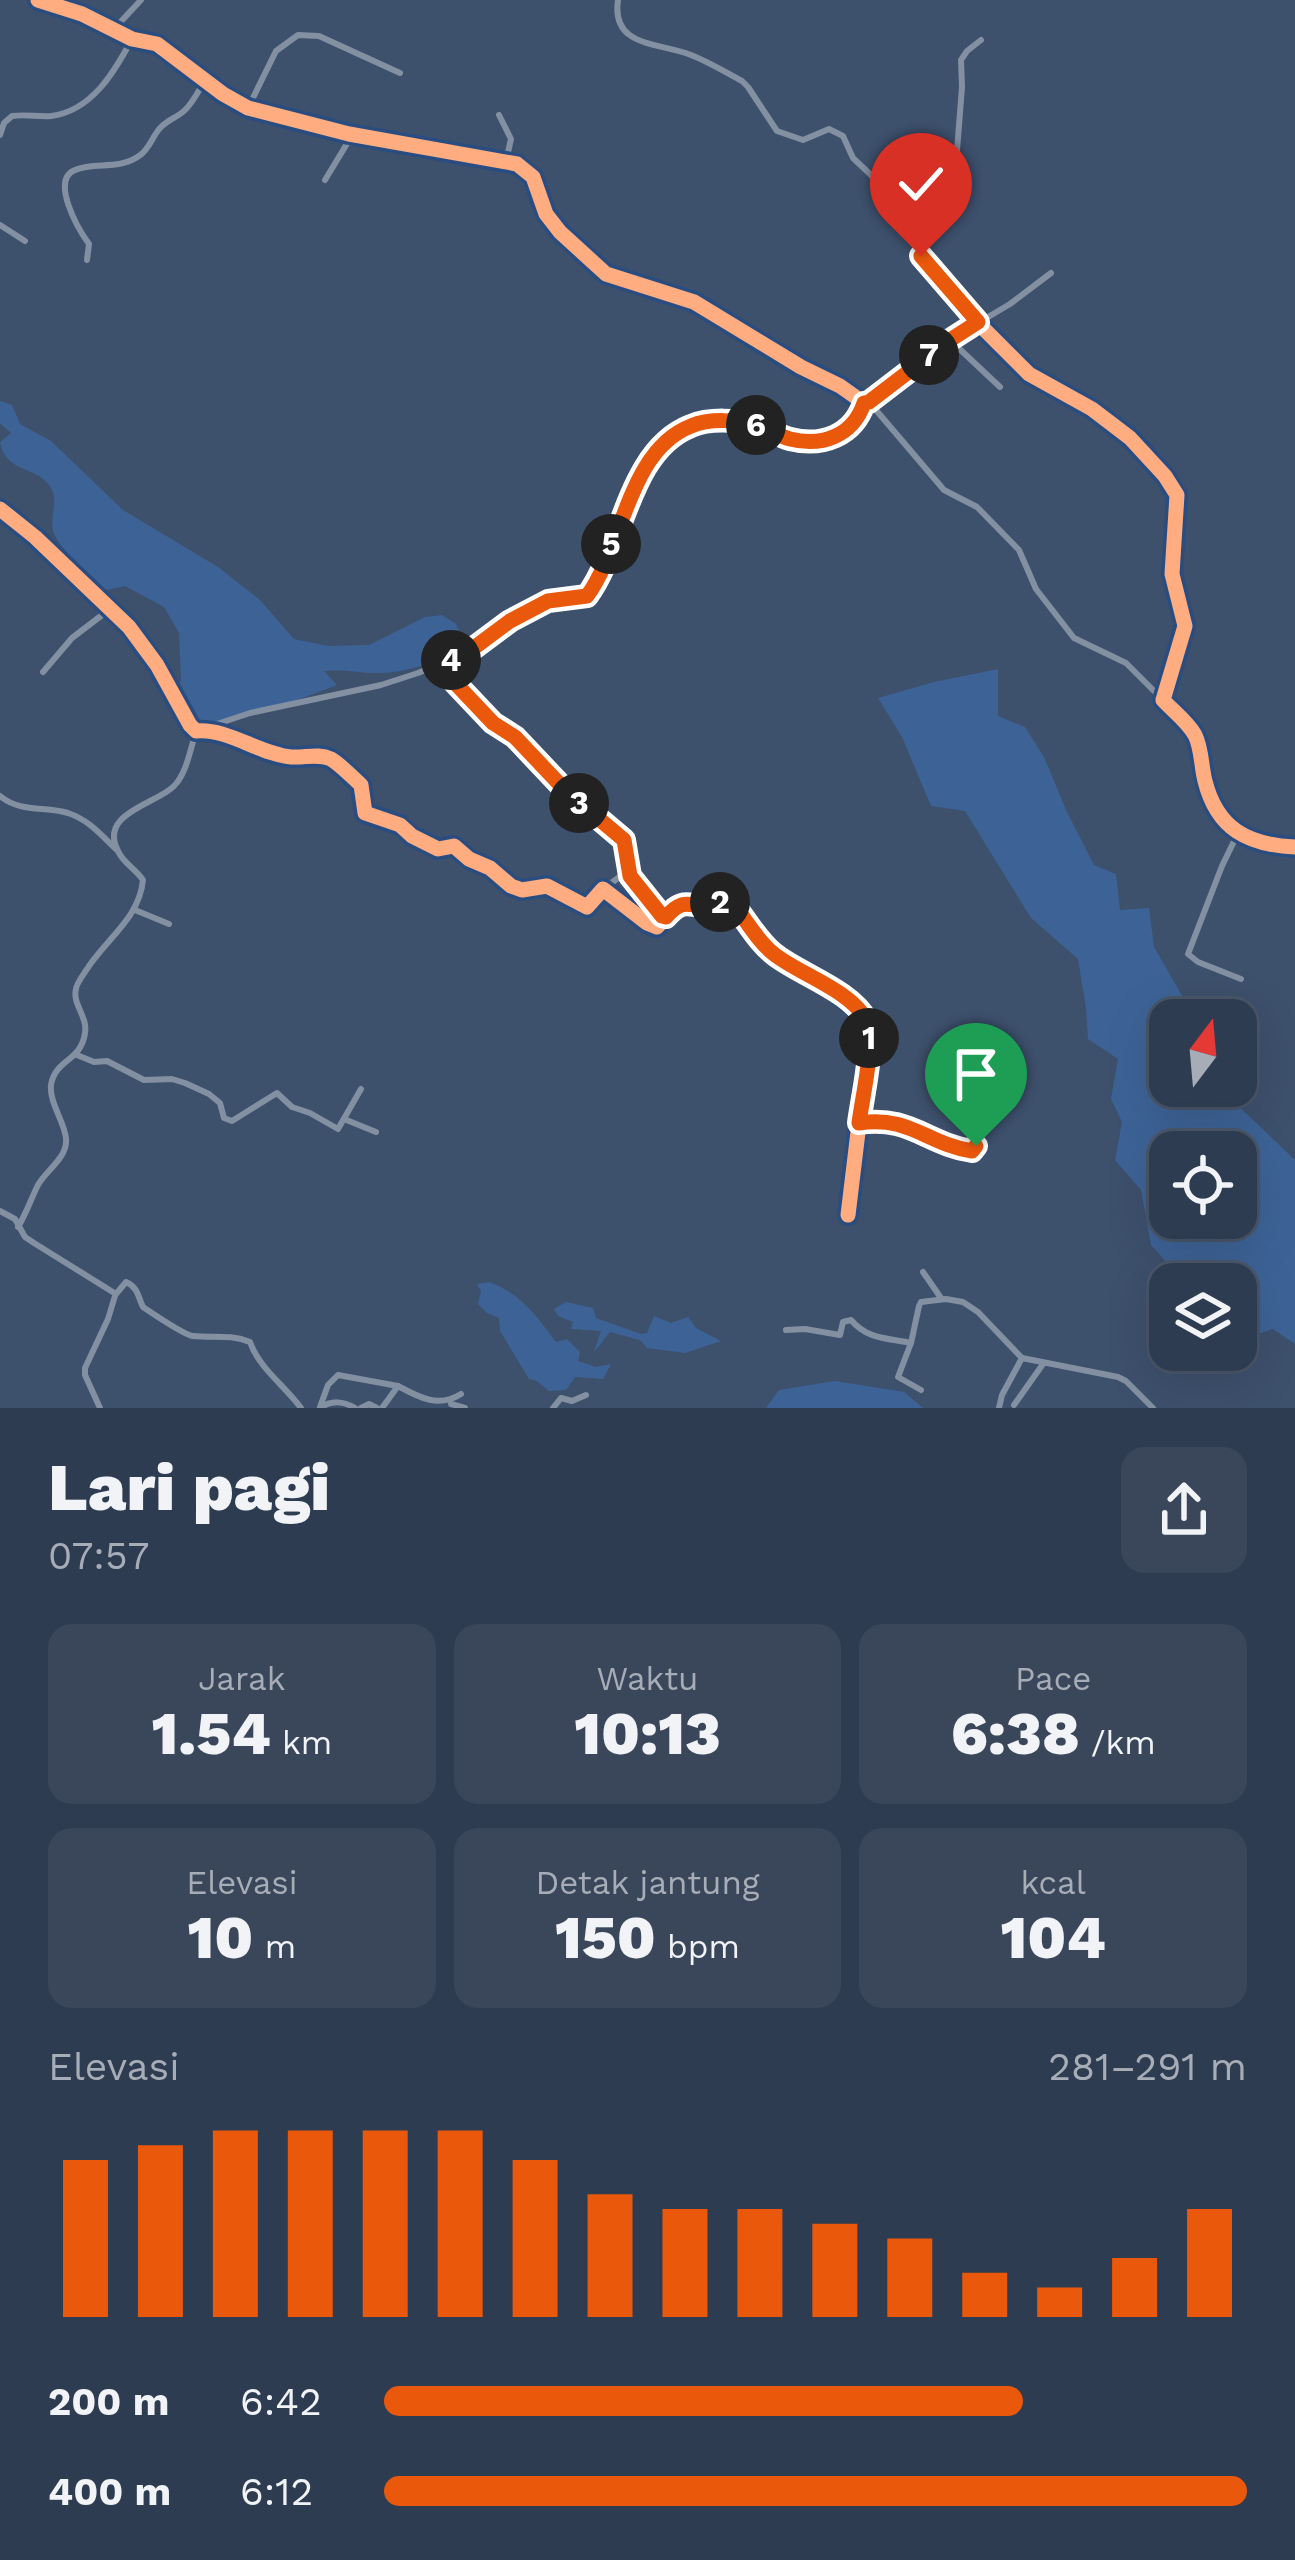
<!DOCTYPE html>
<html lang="id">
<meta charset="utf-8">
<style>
body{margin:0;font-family:"Work Sans",sans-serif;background:#3a475b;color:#f1f3f6;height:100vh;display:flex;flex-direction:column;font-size:45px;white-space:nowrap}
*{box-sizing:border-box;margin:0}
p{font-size:39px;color:#a7adb7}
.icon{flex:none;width:66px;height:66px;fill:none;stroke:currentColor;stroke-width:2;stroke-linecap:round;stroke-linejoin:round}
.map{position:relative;height:1408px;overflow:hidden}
.drawer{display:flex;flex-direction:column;background:#2e3c51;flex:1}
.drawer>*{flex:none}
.needle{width:78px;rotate:16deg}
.controls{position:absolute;left:1149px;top:999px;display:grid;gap:24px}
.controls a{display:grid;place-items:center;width:108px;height:108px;border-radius:24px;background:#2e3c51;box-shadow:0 12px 48px #0002,0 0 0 3px #495668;font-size:60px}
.pin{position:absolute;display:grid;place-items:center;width:102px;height:102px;color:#fff;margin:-123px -51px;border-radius:50% 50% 50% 0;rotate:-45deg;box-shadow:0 0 12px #0007}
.pin .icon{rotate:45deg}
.km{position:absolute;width:60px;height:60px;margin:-30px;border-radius:50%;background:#222;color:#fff;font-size:33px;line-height:60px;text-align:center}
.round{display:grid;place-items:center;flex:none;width:126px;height:126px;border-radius:24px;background:#3a475b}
.head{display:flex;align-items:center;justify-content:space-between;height:204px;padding:0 48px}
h1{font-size:66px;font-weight:800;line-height:90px}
.stats{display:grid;grid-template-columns:repeat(3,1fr);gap:18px;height:204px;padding:12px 48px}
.stats div{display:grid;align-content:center;border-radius:24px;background:#3a475b;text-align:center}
.stats b{font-size:60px;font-weight:800}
.stats small{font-size:33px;font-weight:400}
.stats p{font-size:33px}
.chart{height:336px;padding:24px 48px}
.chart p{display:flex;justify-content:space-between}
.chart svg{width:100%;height:216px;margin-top:12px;stroke:#ea580c;stroke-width:6}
ul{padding:0 48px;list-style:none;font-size:39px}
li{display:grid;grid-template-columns:192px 144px 1fr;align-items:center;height:90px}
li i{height:30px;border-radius:15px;background:#ea580c}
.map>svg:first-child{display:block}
.green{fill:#3d6396;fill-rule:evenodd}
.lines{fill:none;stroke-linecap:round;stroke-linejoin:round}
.street{stroke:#8390a2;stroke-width:6}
.cycleway-casing{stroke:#294d80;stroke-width:22}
.cycleway{stroke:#ffac80;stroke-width:15}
.route-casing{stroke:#fff;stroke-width:24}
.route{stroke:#ea580c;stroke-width:15}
</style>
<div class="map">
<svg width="1295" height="1408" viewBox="0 0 1295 1408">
<rect width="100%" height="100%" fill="#3d506c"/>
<!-- green -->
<g class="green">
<path d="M 0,401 L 12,405 L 20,424 L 51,441 L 123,510 L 218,567 L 260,600 L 294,639 L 328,646 L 369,645 L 425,617 L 442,615 L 456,624 L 459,632 L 473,643 C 448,658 412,672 382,673 C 362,674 344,668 324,671 L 337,685 L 300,699 L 197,727 L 177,691 L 181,679 L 179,633 L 164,607 L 125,586 L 101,591 C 89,576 58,547 53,531 C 50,519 57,503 53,492 C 42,464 6,476 0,442 L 11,433 L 0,423 Z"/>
<path d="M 998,669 L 998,716 L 1025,727 L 1044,757 L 1067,812 L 1094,865 L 1116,874 L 1120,910 L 1149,908 L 1154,947 L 1196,1020 L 1170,1020 L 1170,1086 L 1223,1086 L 1225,1093 L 1295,1160 L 1295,1344 L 1273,1329 L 1241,1340 L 1236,1337 L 1236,1284 L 1170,1284 L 1170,1297 L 1152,1289 L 1169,1265 L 1151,1245 L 1141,1190 L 1115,1160 L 1122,1122 L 1111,1099 L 1118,1059 L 1088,1039 L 1086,1008 L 1078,959 L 1031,918 L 965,811 L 931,806 L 902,737 L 878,698 L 934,682 ZM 1170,1152 L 1236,1152 L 1236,1218 L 1170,1218 Z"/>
<path d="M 489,1282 C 521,1294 536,1315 556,1342 L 567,1339 L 580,1352 L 578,1361 L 596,1367 L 611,1364 L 603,1379 L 575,1377 L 566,1390 L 549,1391 L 537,1381 L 529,1379 L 500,1331 L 499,1318 L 487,1313 L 478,1304 L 481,1291 L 477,1284 Z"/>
<path d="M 566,1302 L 593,1308 L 596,1318 L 641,1334 L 647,1333 L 654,1316 L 671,1323 L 688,1317 L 696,1328 L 721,1341 L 685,1353 L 647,1348 L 640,1340 L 610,1332 L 594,1352 L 601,1331 L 571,1329 L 573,1322 L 558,1316 L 554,1309 Z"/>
<path d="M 835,1381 L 904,1392 L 923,1408 L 766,1408 L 779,1390 Z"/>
</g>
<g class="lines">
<!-- street -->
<g class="street">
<path d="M 38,0 L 82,14 L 132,39 L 157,44 L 223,94 L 248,108 L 349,134 L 517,164 L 533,177 L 546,214 L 560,232 L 606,274 L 694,302 L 801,367 L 840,386 L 864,403 L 869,402 L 950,340 L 978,323 L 1029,374 L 1092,409 L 1130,438 L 1165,476 L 1177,495 L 1172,574 L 1185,626 L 1163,700 C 1173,711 1187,721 1195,735 C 1202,749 1201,766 1205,781 C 1217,829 1248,845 1295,847"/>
<path d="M 618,0 C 611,48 659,42 691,55 C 709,62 725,72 742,81 L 748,87 L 777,131 L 803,140 L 829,129 L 843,136 L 853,158 L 871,175 L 921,256 L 978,323 L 1010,304 L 1051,273"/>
<path d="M 114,29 L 141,0"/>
<path d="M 248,108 L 276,51 L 298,35 L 319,36 L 400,73"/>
<path d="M 499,115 L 511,139 L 506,161"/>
<path d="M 0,135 L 4,123 L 12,116 C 25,114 38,117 51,116 C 92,111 115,71 132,39"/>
<path d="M 325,180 L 348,142 L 349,134"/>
<path d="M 0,225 L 25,241"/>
<path d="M 908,232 L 940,198 L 955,176 L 962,87 L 961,60 L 967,51 L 981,40"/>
<path d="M 87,260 L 89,244 C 78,229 50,180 75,170 C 95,161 117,171 139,156 C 150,149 152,136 161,127 C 168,120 177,117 184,111 C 193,103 199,90 205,80"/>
<path d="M 950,340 L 1000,387"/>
<path d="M 870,403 L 944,490 L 977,507 L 1019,550 L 1036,589 L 1074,638 L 1126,663 L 1163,700"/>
<path d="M 0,509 L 35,537 L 129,627 L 157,665 L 190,725 L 196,731 C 228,728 259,754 291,757 C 305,758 318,753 331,759 C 341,765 352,777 361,785 L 365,813 L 400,825 L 412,836 L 438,849 L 454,846 L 469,859 L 490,868 L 511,886 L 522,890 L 547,886 L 587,907 L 603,889 L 647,923 L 657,927 L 674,908 L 686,902 L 706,906 L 723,901 L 732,903 L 770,952 L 820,980 L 852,1005 L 866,1020 L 871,1054 L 865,1074 L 848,1215"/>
<path d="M 439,666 L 493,723 L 515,737 L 569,794 L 595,818 L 621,837 L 627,847 L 630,876 L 660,914 L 668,916"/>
<path d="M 43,672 L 72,638 L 110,609"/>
<path d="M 202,729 L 250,713 L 381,685 L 418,673 L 467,653 L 510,621 L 547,601 L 587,596 C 623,548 627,451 691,426 C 709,418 737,420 756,425 C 768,428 778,436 790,439 C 822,447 853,436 864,403"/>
<path d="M 0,796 C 21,813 44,806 68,813 C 89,820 101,835 117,850"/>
<path d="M 1238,833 L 1222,866 L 1188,954 L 1198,962 L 1241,979"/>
<path d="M 603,889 L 629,870"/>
<path d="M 135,910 L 169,924"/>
<path d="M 77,1055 L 94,1062 L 107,1061 L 144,1080 L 172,1079 L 185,1083 L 209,1094 L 220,1103 L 224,1118 L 232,1121 L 277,1093 L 292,1107 L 310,1113 L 338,1129 L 361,1089"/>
<path d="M 344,1119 L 376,1132"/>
<path d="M 859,1123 C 909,1115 928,1144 972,1151 L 976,1146 L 987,1105"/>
<path d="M 0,1211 L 15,1219 L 25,1237 L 34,1243 L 116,1294 L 126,1282 C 138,1287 138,1297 143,1307 C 152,1313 184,1335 193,1336 C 213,1338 231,1334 250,1342 C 259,1368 284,1385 301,1408"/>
<path d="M 18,1227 C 26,1214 31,1199 38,1185 C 46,1170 68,1158 66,1138 C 64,1121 49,1102 51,1085 C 55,1059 81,1062 85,1033 C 88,1017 72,1004 76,989 C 76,985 83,975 85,972 C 104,940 139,920 143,880 C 136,869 123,863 118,851 C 98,813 157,804 174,786 C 187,773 190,749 196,732"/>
<path d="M 923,1272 L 941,1298"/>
<path d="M 786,1330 L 805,1329 L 840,1335 L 843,1322 L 851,1320 C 867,1339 886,1338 911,1343"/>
<path d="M 398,1386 C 420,1398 439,1408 461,1394"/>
<path d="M 921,1390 L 898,1377 L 911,1343 L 919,1306 L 921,1302 L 946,1299 L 963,1302 L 978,1312 L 1022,1358 L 1118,1377 L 1126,1381 L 1153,1408"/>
<path d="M 451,1404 L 465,1408"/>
<path d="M 1014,1405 L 1043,1364"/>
<path d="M 320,1407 L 328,1385 L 338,1375 L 398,1386 L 382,1408"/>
<path d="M 100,1408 L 85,1375 L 85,1368 L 108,1319 L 115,1296"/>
<path d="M 320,1408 C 331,1400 344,1401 355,1408"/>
<path d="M 361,1408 L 369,1404 L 377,1408"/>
<path d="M 553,1408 L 561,1398 L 572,1401 L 586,1395"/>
<path d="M 999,1408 L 1002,1395 L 1022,1358"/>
</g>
<defs>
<g id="cycleway">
<path d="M 38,0 L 82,14 L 132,39 L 157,44 L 223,94 L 248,108 L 349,134 L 517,164 L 533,177 L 546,214 L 560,232 L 606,274 L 694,302 L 801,367 L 840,386 L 864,403 L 869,402 L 950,340 L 978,323 L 1029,374 L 1092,409 L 1130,438 L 1165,476 L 1177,495 L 1172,574 L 1185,626 L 1163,700 C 1173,711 1187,721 1195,735 C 1202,749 1201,766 1205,781 C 1217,829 1248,845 1295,847"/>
<path d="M 0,509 L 35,537 L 129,627 L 157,665 L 190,725 L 196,731 C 228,728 259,754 291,757 C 305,758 318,753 331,759 C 341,765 352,777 361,785 L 365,813 L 400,825 L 412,836 L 438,849 L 454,846 L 469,859 L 490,868 L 511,886 L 522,890 L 547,886 L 587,907 L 603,889 L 647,923 L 657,927 L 674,908 L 686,902 L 706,906 L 723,901 L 732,903 L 770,952 L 820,980 L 852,1005 L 866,1020 L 871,1054 L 865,1074 L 848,1215"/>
</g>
</defs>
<!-- cycleway casing -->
<use href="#cycleway" class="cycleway-casing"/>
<!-- cycleway -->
<use href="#cycleway" class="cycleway"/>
</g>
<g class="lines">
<defs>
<path id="route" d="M 921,256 L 978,322 L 950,340 L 869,402 L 864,403 C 853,436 822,447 790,439 C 778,436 768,428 756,425 C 737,420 710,418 691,426 C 627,451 623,548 587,596 L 548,601 L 510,621 L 467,653 L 439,666 L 493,723 L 515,737 L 566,791 L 624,840 L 630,876 L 662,916 L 666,917 C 685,895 690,909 712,905 C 732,901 712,899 732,903 C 746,919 757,941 774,954 C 797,973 852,991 866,1020 C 876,1041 862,1098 859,1123 C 909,1115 927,1144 972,1151 L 976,1146"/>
</defs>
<!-- route casing -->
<use href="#route" class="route-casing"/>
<!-- route -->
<use href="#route" class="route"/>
</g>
</svg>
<div class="controls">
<a><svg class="needle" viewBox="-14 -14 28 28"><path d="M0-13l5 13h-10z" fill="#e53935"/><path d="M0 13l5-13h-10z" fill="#a7adb7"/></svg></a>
<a><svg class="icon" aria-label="locate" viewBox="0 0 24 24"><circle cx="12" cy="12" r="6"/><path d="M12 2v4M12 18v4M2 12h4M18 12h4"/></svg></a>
<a><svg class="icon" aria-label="layers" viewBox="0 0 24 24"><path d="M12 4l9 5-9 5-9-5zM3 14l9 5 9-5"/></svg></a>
</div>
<div class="pin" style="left:976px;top:1146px;background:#1e9e55"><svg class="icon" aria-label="arrive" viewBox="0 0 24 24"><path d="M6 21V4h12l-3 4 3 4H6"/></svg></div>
<div class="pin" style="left:921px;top:256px;background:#d93025"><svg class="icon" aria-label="check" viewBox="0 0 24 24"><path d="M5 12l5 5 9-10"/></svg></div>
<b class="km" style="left:869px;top:1038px">1</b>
<b class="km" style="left:720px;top:902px">2</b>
<b class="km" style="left:579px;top:803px">3</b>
<b class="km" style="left:451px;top:660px">4</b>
<b class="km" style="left:611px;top:544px">5</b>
<b class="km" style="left:756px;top:425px">6</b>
<b class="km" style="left:929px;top:355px">7</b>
</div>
<section class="drawer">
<div class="head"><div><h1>Lari pagi</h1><p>07:57</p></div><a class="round"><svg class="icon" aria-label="share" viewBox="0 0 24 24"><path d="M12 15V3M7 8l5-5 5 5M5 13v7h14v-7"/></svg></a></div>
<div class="stats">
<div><p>Jarak</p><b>1.54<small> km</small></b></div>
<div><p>Waktu</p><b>10:13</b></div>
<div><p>Pace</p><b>6:38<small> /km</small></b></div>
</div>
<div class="stats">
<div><p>Elevasi</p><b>10<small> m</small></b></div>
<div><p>Detak jantung</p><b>150<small> bpm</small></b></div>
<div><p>kcal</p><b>104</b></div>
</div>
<div class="chart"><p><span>Elevasi</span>281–291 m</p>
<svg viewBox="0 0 160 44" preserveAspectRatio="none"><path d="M5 44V12M15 44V9M25 44V6M35 44V6M45 44V6M55 44V6M65 44V12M75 44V19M85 44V22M95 44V22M105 44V25M115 44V28M125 44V35M135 44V38M145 44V32M155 44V22"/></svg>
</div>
<ul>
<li><b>200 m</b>6:42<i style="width:74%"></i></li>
<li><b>400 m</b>6:12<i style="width:100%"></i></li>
</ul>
</section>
